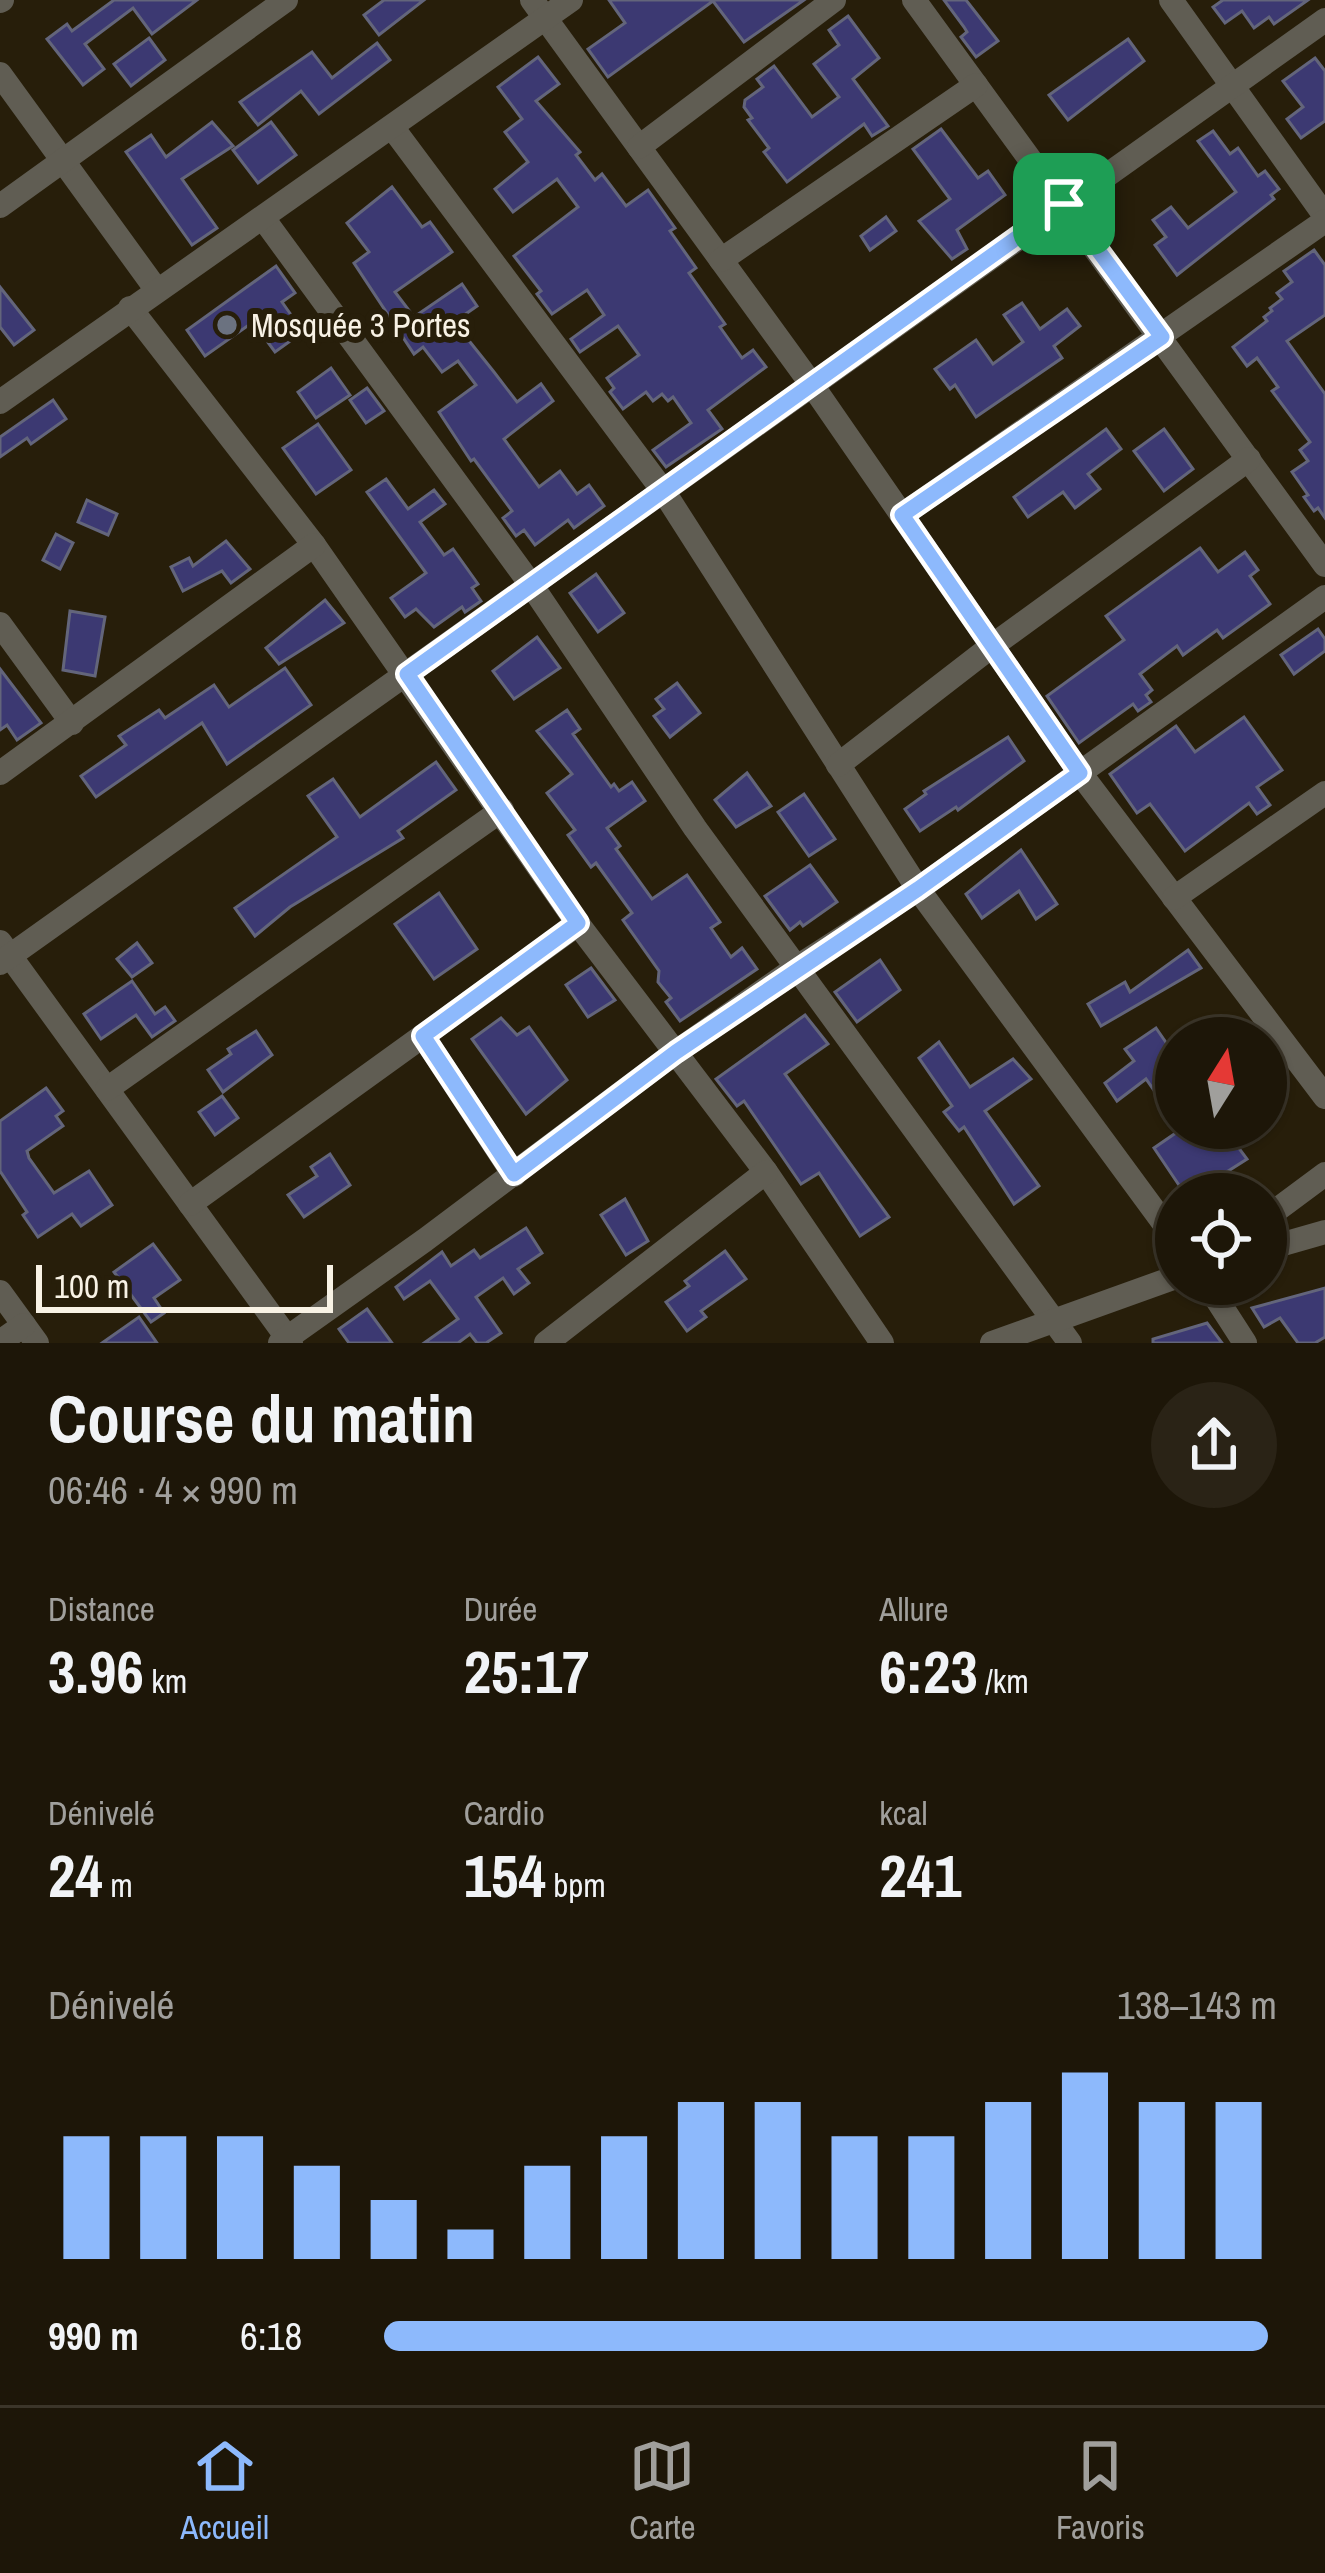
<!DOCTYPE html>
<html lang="fr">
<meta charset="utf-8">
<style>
body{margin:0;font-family:"Archivo Narrow",sans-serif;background:#2a2316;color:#f1f3f6;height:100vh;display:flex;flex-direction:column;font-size:45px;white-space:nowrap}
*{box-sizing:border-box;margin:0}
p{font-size:39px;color:#a09f9c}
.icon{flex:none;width:66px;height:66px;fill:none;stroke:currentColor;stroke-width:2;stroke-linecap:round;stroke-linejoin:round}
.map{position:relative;height:1343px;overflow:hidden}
.drawer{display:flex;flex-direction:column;background:#1d1608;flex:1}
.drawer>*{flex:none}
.needle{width:78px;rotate:11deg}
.tools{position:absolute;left:1155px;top:1017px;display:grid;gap:24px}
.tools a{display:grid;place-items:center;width:132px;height:132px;border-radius:50%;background:#1d1608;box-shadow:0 3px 9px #0004,0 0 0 3px #3b3529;font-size:60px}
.scale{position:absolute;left:36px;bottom:30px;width:297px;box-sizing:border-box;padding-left:12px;border:6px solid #f8f2e5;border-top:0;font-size:33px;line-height:42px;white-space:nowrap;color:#f8f2e5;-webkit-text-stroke:9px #271e0a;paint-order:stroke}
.pin{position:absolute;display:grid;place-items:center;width:102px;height:102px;color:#fff;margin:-51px;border-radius:24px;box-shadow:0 6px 18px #0006}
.round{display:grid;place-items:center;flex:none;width:126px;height:126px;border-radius:63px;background:#2a2316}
.summary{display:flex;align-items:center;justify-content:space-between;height:204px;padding:0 48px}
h1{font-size:66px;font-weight:700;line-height:90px}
.figures{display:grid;grid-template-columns:repeat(3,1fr);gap:18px;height:204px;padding:12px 48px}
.figures div{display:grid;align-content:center}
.figures b{font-size:60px;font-weight:700}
.figures small{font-size:33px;font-weight:400}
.figures p{font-size:33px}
.chart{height:336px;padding:24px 48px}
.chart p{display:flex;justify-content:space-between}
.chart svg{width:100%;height:216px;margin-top:12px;stroke:#8db9fc;stroke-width:6}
ul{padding:0 48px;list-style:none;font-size:39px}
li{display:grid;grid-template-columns:192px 144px 1fr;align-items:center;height:90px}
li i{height:30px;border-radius:15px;background:#8db9fc}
.tab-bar{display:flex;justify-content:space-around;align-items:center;height:168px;border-top:3px solid #3b3529;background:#1d1608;font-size:33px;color:#a09f9c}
.tab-bar a{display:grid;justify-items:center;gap:6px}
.tab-bar .current{color:#8db9fc}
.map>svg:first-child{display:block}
.building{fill:#3c3972;stroke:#63657b;stroke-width:3}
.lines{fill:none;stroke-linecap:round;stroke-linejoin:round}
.street{stroke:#605d53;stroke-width:24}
.route-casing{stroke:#fff;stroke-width:24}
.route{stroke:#8db9fc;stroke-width:15}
.worship-dot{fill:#6b7280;stroke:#271e0a;stroke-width:4.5}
.labels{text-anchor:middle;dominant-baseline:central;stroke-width:12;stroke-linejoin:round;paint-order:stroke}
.poi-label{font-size:33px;fill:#f8f2e5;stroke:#271e0a;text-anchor:start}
</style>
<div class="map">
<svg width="1325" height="1343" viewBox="0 0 1325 1343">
<rect width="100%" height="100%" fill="#271e0a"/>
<!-- building -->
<g class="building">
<path d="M 114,0 L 197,0 L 152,34 L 133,8 L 85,44 L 104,69 L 83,85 L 47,39 L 67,24 L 72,31 Z"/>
<path d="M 384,0 L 424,0 L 379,35 L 364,15 Z"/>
<path d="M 609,0 L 804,0 L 744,42 L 713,1 L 608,77 L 588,49 L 625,23 Z"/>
<path d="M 944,0 L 966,0 L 998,41 L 976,57 L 961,37 L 967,32 L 964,27 Z"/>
<path d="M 1223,0 L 1308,0 L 1274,24 L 1269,17 L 1254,28 L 1242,11 L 1225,23 L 1213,7 Z"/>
<path d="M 848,16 L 879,58 L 853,79 L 888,126 L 872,136 L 864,124 L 787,182 L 764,152 L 769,148 L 748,120 L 752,118 L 744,107 L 745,100 L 763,87 L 757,79 L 774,66 L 812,117 L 839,97 L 814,64 L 839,45 L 829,30 Z"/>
<path d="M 149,38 L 165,60 L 131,86 L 114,64 Z"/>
<path d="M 1128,39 L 1144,61 L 1068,120 L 1049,95 Z"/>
<path d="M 377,43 L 390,60 L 319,114 L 301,91 L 258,125 L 240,102 L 312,52 L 332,78 Z"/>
<path d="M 538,57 L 559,84 L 536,101 L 580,152 L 576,155 L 595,180 L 602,174 L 626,206 L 648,190 L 675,228 L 670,231 L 696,268 L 689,273 L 725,324 L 720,327 L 742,358 L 753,350 L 766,367 L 708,410 L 722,429 L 666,467 L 653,450 L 691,423 L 673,397 L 668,401 L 662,394 L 653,401 L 646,392 L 623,409 L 610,392 L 614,388 L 607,378 L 639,355 L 618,326 L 580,352 L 571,339 L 604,315 L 587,290 L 552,314 L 537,294 L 541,291 L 514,256 L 578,207 L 557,179 L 513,212 L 495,189 L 528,162 L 505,132 L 522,119 L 498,87 Z"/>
<path d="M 1315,58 L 1325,71 L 1325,121 L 1301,138 L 1287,119 L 1303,107 L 1283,81 Z"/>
<path d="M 212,122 L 233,146 L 182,179 L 217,228 L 192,245 L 126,152 L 151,135 L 166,157 Z"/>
<path d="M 271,122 L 296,155 L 258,183 L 233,150 Z"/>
<path d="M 941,129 L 978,178 L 988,171 L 1005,195 L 957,230 L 967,249 L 952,259 L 919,221 L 950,199 L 913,149 Z"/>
<path d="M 1213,131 L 1230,154 L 1238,148 L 1258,176 L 1265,171 L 1279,189 L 1271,195 L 1274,199 L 1177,275 L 1155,245 L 1166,237 L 1153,220 L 1171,207 L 1188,228 L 1236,192 L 1198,141 Z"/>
<path d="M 392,187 L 422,227 L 430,222 L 452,252 L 395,292 L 414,317 L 462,284 L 477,306 L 454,322 L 494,372 L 517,402 L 541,384 L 553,401 L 504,439 L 539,487 L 560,471 L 577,494 L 589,485 L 604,506 L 574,528 L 568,520 L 535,545 L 524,530 L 516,536 L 503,518 L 512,511 L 474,459 L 471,461 L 439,412 L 476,385 L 458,361 L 442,372 L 423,347 L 414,354 L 354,263 L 369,252 L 347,223 Z"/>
<path d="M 886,217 L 896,231 L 870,250 L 861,236 Z"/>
<path d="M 1314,250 L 1325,265 L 1325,315 L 1287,341 L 1325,394 L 1325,518 L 1318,508 L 1314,511 L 1304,497 L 1308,495 L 1292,472 L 1308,461 L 1300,450 L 1310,442 L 1272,391 L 1278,387 L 1257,358 L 1247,366 L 1233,347 L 1267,321 L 1264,317 L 1272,311 L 1270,308 L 1282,299 L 1277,293 L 1292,282 L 1284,271 Z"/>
<path d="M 276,266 L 295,293 L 282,302 L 303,332 L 275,352 L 253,322 L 205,356 L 187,330 Z"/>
<path d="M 0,287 L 34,330 L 14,345 L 0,327 Z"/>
<path d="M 1022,303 L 1040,329 L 1067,309 L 1080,326 L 1054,346 L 1062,358 L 976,417 L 955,385 L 950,389 L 935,369 L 976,340 L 993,364 L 1023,342 L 1004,315 Z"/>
<path d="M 331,368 L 350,395 L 316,418 L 298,392 Z"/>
<path d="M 367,388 L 384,411 L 366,423 L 350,400 Z"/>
<path d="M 53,400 L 66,419 L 31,444 L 27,438 L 0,457 L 0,437 Z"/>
<path d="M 318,424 L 351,470 L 316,494 L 283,448 Z"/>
<path d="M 1106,429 L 1121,449 L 1088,474 L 1100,489 L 1075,508 L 1063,492 L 1028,517 L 1014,497 Z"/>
<path d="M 1164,429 L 1193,469 L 1164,491 L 1134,451 Z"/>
<path d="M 386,479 L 408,509 L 434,490 L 445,504 L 420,522 L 444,555 L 453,549 L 478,584 L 472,588 L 481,601 L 465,612 L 462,607 L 434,627 L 416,609 L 405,617 L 391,598 L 426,573 L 367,492 Z"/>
<path d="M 87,500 L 117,514 L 108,535 L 78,522 Z"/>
<path d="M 56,534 L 73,543 L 60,569 L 43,560 Z"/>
<path d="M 226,541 L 250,569 L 231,583 L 222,571 L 183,591 L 171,567 L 189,558 L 193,566 Z"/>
<path d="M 1200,548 L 1218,572 L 1245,552 L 1258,570 L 1250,576 L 1270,604 L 1223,638 L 1217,630 L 1183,655 L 1177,646 L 1140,674 L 1152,690 L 1146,695 L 1151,702 L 1138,711 L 1133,704 L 1079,743 L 1047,696 L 1124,640 L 1106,616 Z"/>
<path d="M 596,574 L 624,613 L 598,632 L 570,593 Z"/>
<path d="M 325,600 L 344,623 L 279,664 L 266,648 Z"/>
<path d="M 70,611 L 105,617 L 95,676 L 63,670 Z"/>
<path d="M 1318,629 L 1325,639 L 1325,651 L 1294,674 L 1281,655 Z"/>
<path d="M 537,637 L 560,668 L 514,699 L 493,671 Z"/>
<path d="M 285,668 L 311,705 L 227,764 L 202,723 L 96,797 L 81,776 L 126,745 L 119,736 L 159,710 L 165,718 L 214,685 L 229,707 Z"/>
<path d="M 0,669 L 41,723 L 17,740 L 7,725 L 0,730 Z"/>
<path d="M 677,683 L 700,713 L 670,737 L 654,716 L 664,709 L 656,699 Z"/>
<path d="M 567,710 L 580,729 L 573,734 L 611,787 L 614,784 L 619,791 L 632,782 L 645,801 L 607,828 L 620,846 L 616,849 L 652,899 L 687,875 L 720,922 L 711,928 L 731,957 L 742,948 L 757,969 L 680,1021 L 666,1002 L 671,998 L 658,982 L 659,971 L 623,920 L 632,913 L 596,863 L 591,867 L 568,835 L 575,830 L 547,793 L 572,774 L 537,731 Z"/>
<path d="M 1244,717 L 1282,770 L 1257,787 L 1270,805 L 1257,814 L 1249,803 L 1185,851 L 1150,804 L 1137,813 L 1110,774 L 1176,726 L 1195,752 Z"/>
<path d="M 1008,737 L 1024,761 L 958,810 L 956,807 L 920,831 L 905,809 L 926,794 L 924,791 Z"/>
<path d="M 436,762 L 456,790 L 398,831 L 403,838 L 290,907 L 255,936 L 235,908 L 337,837 L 308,796 L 333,779 L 360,817 Z"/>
<path d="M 747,773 L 771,806 L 736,827 L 715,800 Z"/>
<path d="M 804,794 L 835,839 L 809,856 L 778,812 Z"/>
<path d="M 1021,850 L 1057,904 L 1036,919 L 1019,891 L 982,918 L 966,894 Z"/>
<path d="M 810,865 L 837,902 L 803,926 L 800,922 L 790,930 L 765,896 Z"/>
<path d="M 439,893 L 477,949 L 434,979 L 395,924 Z"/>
<path d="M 137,943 L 152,963 L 132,977 L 117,959 Z"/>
<path d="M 1188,950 L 1201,968 L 1101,1026 L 1088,1004 L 1125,982 L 1130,992 Z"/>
<path d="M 880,960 L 900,990 L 857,1022 L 835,992 Z"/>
<path d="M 591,968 L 615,1000 L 588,1017 L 566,985 Z"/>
<path d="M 132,981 L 155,1014 L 165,1007 L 175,1021 L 152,1037 L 136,1015 L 101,1039 L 84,1014 Z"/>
<path d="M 805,1015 L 828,1044 L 785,1074 L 889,1217 L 860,1236 L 819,1173 L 801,1184 L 744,1101 L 737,1106 L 716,1079 Z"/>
<path d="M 501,1018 L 517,1035 L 529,1027 L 567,1080 L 526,1114 L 472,1039 Z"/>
<path d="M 1156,1028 L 1176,1057 L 1176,1122 L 1146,1079 L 1117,1101 L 1105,1083 L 1134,1061 L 1125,1049 Z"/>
<path d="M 256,1031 L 272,1055 L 223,1092 L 208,1070 L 231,1054 L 228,1049 Z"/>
<path d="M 939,1042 L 970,1087 L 1013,1059 L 1031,1079 L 985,1111 L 1039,1186 L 1014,1204 L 964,1127 L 959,1131 L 944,1112 L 952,1106 L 919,1058 Z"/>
<path d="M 46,1088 L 63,1111 L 56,1116 L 63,1126 L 27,1151 L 29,1158 L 54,1193 L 89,1171 L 112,1205 L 81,1226 L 72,1214 L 38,1237 L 23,1215 L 27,1212 L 0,1171 L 0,1121 Z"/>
<path d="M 222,1096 L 238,1118 L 215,1135 L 199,1112 Z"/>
<path d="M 1183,1128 L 1256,1128 L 1235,1143 L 1247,1159 L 1192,1194 L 1185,1194 L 1154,1148 Z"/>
<path d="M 330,1154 L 350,1185 L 304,1217 L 288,1195 L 317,1176 L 311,1167 Z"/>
<path d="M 625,1199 L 648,1241 L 626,1255 L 601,1215 Z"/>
<path d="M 526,1228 L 542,1253 L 518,1269 L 529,1283 L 514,1294 L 503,1278 L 476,1297 L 501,1333 L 486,1343 L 477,1343 L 470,1334 L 458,1343 L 424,1343 L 458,1319 L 430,1281 L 404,1299 L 396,1287 L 442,1252 L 451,1266 L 474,1250 L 480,1258 Z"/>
<path d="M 153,1244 L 180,1280 L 154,1298 L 164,1313 L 151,1322 L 114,1272 Z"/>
<path d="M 725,1251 L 746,1279 L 701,1311 L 706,1317 L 687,1331 L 666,1302 L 689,1286 L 685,1281 Z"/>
<path d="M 1325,1288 L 1325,1337 L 1315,1343 L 1298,1343 L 1280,1318 L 1264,1327 L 1252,1308 Z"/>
<path d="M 367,1309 L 392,1343 L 349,1343 L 339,1329 Z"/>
<path d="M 139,1317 L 157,1343 L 102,1343 Z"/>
<path d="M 1207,1323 L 1222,1343 L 1153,1343 L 1153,1339 Z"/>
</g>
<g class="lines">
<!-- street -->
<g class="street">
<path d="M 532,0 L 812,385 L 1080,773 L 1325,1097"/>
<path d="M 914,0 L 1325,565"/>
<path d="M 1171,0 L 1325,216"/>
<path d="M 0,1 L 2,0"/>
<path d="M 0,74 L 156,289"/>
<path d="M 392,127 L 664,492 L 918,889 L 1176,1240"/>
<path d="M 639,147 L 834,0"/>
<path d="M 0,206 L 286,0"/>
<path d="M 263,218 L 532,586 L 695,828 L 1070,1343"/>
<path d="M 721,260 L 976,85"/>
<path d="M 130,308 L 314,545 L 578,924 L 766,1172 L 882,1343"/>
<path d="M 0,402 L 571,0"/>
<path d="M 902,515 L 1325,221"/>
<path d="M 0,624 L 72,723"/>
<path d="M 838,765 L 992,646 L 1249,459"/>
<path d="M 0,773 L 314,545"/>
<path d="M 1174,898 L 1325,793"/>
<path d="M 0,942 L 291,1343"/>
<path d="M 0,963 L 1325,20"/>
<path d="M 423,1036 L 514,1175"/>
<path d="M 107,1089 L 502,810"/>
<path d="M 190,1204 L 578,924"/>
<path d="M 1266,1218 L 1325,1174"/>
<path d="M 1266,1249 L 1325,1232"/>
<path d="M 1207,1284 L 1245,1343"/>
<path d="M 0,1292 L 37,1343"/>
<path d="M 0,1342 L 24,1325"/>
<path d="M 280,1343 L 425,1240 L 676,1052 L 797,967 L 918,889 L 1325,597"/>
<path d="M 546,1343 L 766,1172"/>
<path d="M 992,1343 L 1176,1277"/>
</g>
</g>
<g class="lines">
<defs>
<path id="route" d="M 1064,204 L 1162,337 L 902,515 L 1080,773 L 918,889 L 676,1052 L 514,1174 L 423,1036 L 578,923 L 407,674 Z"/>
</defs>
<!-- route casing -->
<use href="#route" class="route-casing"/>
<!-- route -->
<use href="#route" class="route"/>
</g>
<!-- markers -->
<circle class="worship-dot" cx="227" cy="325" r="12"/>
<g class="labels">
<!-- poi labels -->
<g class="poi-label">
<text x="251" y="325">Mosquée 3 Portes</text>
</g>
</g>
</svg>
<div class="tools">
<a><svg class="needle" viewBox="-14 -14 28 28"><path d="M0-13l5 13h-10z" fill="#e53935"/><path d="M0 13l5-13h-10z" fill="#a09f9c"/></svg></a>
<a><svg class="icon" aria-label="locate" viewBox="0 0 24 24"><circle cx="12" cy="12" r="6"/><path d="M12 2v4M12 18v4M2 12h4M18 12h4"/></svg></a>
</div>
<div class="scale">100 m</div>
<div class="pin" style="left:1064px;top:204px;background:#1e9e55"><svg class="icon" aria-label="arrive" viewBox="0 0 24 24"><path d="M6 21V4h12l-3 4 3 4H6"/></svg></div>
</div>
<section class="drawer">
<div class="summary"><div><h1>Course du matin</h1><p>06:46 · 4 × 990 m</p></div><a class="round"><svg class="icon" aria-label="share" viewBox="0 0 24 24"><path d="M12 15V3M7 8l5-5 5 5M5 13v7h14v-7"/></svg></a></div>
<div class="figures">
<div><p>Distance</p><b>3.96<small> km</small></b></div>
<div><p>Durée</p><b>25:17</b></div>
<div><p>Allure</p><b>6:23<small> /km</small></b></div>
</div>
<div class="figures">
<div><p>Dénivelé</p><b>24<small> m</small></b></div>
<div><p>Cardio</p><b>154<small> bpm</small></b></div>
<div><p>kcal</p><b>241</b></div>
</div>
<div class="chart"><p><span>Dénivelé</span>138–143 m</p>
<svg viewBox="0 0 160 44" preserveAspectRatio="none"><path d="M5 44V19M15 44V19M25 44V19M35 44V25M45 44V32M55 44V38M65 44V25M75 44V19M85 44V12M95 44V12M105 44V19M115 44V19M125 44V12M135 44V6M145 44V12M155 44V12"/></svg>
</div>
<ul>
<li><b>990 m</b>6:18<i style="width:99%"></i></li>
</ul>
</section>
<nav class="tab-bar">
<a class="current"><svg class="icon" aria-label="home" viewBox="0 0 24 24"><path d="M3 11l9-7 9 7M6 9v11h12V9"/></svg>Accueil</a>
<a><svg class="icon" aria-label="map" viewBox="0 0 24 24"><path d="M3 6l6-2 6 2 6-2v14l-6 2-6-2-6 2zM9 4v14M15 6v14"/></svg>Carte</a>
<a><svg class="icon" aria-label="saved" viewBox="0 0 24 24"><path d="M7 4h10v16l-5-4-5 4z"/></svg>Favoris</a>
</nav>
